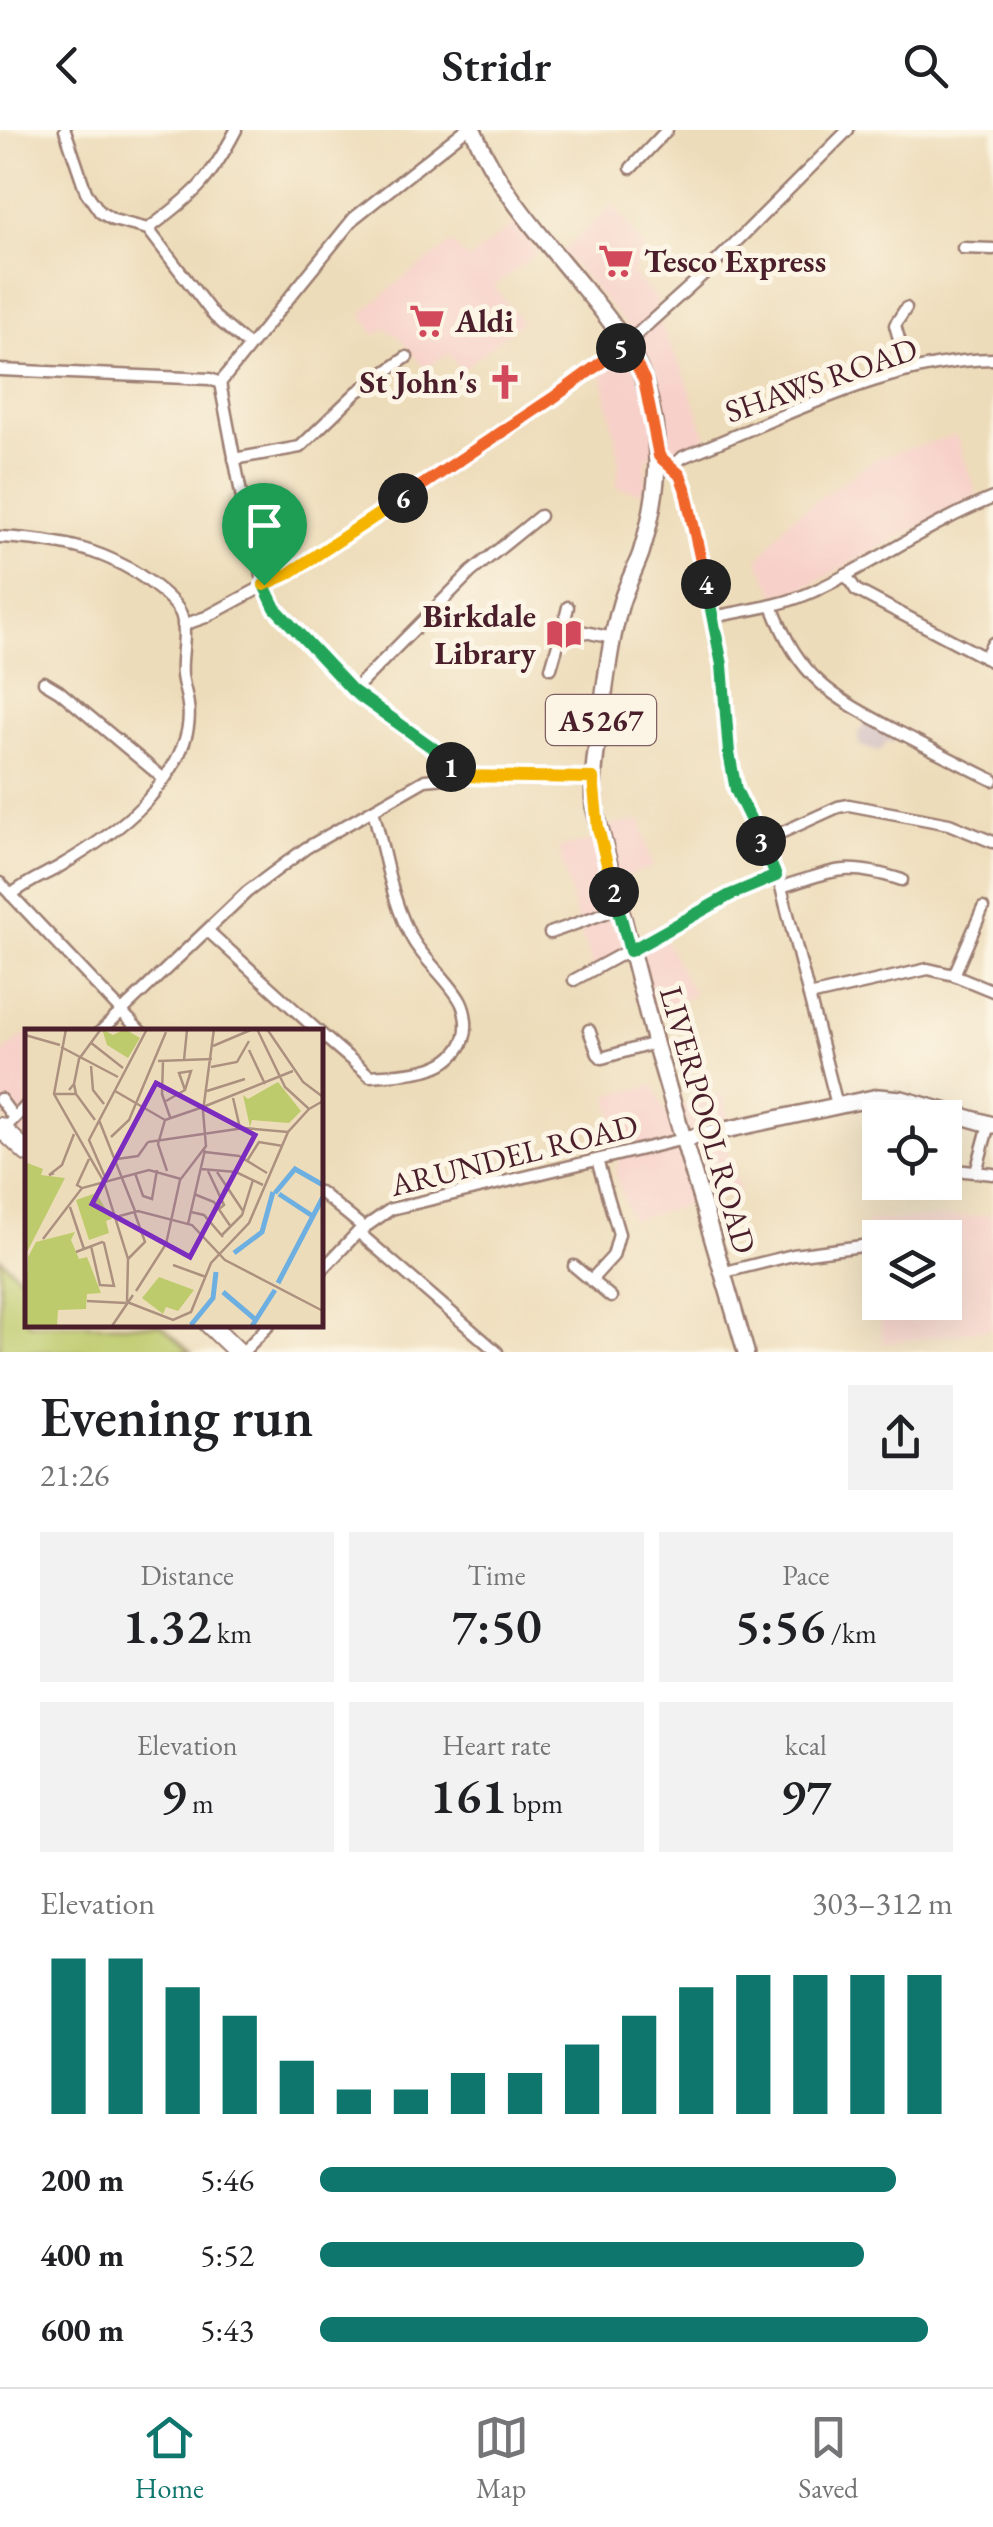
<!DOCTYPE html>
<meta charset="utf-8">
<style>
body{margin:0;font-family:"EB Garamond",serif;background:#f2f2f2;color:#202124;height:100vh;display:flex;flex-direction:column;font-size:38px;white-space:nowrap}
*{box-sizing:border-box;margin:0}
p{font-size:32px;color:#757577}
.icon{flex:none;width:55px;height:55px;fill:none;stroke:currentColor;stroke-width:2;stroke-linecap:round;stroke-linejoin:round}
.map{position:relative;height:1222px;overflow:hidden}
.drawer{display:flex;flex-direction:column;background:#fff;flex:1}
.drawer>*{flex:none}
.buttons{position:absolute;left:862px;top:970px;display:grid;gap:20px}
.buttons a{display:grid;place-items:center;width:100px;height:100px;border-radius:0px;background:#fff;box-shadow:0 10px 40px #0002;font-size:50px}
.pin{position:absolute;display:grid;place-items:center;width:85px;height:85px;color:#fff;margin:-102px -42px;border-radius:50% 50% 50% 0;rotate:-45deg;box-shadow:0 0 10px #0007}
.pin .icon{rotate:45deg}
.km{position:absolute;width:50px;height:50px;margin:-25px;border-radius:50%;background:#222;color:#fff;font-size:28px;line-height:50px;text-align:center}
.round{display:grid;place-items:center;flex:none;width:105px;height:105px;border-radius:0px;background:#f2f2f2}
.overview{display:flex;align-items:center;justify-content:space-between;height:170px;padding:0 40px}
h1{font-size:55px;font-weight:600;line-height:75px}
.figures{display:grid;grid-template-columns:repeat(3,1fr);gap:15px;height:170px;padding:10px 40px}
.figures div{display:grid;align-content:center;border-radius:0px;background:#f2f2f2;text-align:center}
.figures b{font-size:50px;font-weight:600}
.figures small{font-size:28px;font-weight:400}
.figures p{font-size:28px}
.chart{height:280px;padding:20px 40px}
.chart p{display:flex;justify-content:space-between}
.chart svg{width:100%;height:180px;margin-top:10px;stroke:#0f766e;stroke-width:6}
ul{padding:0 40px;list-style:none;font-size:32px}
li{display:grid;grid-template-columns:160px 120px 1fr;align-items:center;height:75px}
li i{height:25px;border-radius:12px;background:#0f766e}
header{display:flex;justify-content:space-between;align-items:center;height:130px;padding:0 40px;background:#fff;font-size:45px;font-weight:600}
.tab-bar{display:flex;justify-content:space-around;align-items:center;height:140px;border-top:2px solid #e0e0e0;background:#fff;font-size:28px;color:#757577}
.tab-bar a{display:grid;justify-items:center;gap:5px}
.tab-bar .on{color:#0f766e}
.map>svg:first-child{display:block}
.built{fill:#f7d0c9;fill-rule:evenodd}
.industrial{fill:#d2bec1}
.green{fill:#becb6d;stroke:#84754c;stroke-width:2.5}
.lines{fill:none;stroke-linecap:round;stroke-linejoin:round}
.street-casing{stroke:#9c7e72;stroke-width:15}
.secondary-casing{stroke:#9c7e72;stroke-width:20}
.primary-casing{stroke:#9c7e72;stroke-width:20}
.highway-casing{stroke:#9c7e72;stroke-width:22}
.street{stroke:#fff;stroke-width:10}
.secondary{stroke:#fff;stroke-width:15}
.primary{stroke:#fff;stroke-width:15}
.highway{stroke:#fff;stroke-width:18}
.split-1-casing{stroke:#fff;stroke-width:20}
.split-2-casing{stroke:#fff;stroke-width:20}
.split-3-casing{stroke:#fff;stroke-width:20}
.split-4-casing{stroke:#fff;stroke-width:20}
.split-5-casing{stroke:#fff;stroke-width:20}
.split-6-casing{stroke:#fff;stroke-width:20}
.split-7-casing{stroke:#fff;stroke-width:20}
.split-1{stroke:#22a559;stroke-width:12}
.split-2{stroke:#f5b400;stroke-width:12}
.split-3{stroke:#22a559;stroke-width:12}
.split-4{stroke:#22a559;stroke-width:12}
.split-5{stroke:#f0652b;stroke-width:12}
.split-6{stroke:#f0652b;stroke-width:12}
.split-7{stroke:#f5b400;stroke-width:12}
.labels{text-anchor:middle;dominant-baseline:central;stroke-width:10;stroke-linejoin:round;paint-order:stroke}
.shield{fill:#fcf5e5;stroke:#7f5f63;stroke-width:2.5}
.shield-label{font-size:30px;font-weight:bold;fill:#4a1f2b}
.poi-label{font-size:32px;font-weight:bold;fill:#4a1f2b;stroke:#fcf5e5;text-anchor:start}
.street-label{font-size:32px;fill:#4a1f2b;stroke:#fcf5e5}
.inset-river{fill:none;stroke:#6eafe2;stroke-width:5}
.inset-road{fill:none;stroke:#ac9080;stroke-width:2.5}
.view{fill:#7b2cbf;fill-opacity:0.15;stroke:#7b2cbf;stroke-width:5}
.inset-edge{fill:none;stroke:#4a1f2b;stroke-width:5}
</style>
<header><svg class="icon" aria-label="back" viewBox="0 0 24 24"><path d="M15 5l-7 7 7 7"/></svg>Stridr<svg class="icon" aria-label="search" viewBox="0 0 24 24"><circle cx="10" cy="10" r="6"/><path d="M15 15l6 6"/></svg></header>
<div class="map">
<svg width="993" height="1222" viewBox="0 0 993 1222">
<rect width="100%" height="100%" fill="#fcf5e5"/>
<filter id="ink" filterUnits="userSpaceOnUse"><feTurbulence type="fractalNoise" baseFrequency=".01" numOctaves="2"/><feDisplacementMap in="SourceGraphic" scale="20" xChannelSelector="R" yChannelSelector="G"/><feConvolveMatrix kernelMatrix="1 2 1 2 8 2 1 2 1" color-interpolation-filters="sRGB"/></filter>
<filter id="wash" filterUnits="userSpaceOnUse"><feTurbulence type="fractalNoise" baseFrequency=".0048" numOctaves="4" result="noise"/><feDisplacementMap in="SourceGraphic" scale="40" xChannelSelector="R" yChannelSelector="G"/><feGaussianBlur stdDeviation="2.25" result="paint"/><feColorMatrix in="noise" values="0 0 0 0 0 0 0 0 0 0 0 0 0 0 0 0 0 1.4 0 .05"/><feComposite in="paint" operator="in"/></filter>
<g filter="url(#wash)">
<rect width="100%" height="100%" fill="#eddcb9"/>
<!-- built -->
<g class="built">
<path d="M 613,74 L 645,120 L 632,144 L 656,168 L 661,195 L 686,247 L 707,309 L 647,327 L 646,363 L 617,358 L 619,326 L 602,244 L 629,198 L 562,122 Z"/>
<path d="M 515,93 L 538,122 L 494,157 L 522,191 L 461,241 L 449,224 L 424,238 L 397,204 L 394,205 L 386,197 L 375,206 L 362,183 L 400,151 L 452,113 L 468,130 Z"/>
<path d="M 956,305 L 977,365 L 803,459 L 776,465 L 758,430 L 790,389 L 876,328 Z"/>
<path d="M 641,690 L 653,737 L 622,748 L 637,805 L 657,795 L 694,865 L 654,883 L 636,825 L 595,845 L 576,787 L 559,718 L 591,711 L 603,697 Z"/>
<path d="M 27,903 L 27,1010 L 0,982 L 0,925 Z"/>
<path d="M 654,955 L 665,982 L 722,964 L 729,988 L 724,1009 L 740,1061 L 631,1090 L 615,1045 L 621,1020 L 609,965 Z"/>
<path d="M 993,1085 L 993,1199 L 883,1213 L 866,1091 ZM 880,1108 L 945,1108 L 945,1172 L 880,1172 Z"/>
</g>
<!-- industrial -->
<path class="industrial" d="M 868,588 L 897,606 L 892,613 L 887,611 L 880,622 L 860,616 L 858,605 Z"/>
<!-- green -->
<path class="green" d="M 0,1128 L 27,1154 L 28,1194 L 161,1195 L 191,1222 L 0,1222 Z"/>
</g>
<g filter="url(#ink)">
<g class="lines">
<defs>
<g id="street">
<path d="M 65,0 L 86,62 L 100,82 L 113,90 L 148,99 L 215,187 L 248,215"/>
<path d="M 631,38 L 667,0"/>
<path d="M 148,99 C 194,65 209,52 236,0"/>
<path d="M 963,118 L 993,119"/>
<path d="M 906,178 L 895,195 L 908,241"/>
<path d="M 0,240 L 210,249 L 220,253"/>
<path d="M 220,253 L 248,400 L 269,469 L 353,561 L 447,627 L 455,647"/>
<path d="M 220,253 L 354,88 L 465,0"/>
<path d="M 659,326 L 680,345 L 685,358 L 722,535 L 729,623 L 737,661 L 781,757 L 837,975"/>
<path d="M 234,329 L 300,317 L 357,262 L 407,227"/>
<path d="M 672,337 L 683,327 L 705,318 C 797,281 892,231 993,229"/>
<path d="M 0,407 C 59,410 109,419 156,457 C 165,464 176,473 181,484 C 188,503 180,526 182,545 C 183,555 187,565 188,575 C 194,612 167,649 143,675 C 119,700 86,721 57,738 C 40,747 25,753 11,765"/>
<path d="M 846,445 L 856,460 L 993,532"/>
<path d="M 772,476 C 800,549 830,565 895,600 C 928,617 960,634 993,650"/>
<path d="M 713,487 C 747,480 781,476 812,462 C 874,434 929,393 993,368"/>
<path d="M 183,495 L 206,487 L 288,443 L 484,316 L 626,214 L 707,141 L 848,0"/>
<path d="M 563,497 L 568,477"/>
<path d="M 984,528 L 993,513"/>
<path d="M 551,538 L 563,497 L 612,508"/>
<path d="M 44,552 L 59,561 L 164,649"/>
<path d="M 353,561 L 471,442 L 540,386"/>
<path d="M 761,712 L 838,677 L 849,675 L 949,694 L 993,712"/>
<path d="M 0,753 L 141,902"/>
<path d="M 781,757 C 837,740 845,732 902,750"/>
<path d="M 208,801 L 319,902"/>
<path d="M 550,803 L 619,778"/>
<path d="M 954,845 L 983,778"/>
<path d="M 574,850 L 730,765 L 777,747"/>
<path d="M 809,866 L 928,839 L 954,845 L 993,861"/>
<path d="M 589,900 L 598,924 L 602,928 L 655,913"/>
<path d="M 100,902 L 247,762 L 306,718 L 425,650 L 455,647 L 593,647"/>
<path d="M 320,903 L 370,946 C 403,943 450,946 464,909 C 468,898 466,882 461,872 C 449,850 427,833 414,812 C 391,773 385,723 373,680"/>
<path d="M 0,969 L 14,988"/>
<path d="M 1,1002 L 28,974"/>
<path d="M 955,1040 L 993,1044"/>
<path d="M 976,1042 L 989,994"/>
<path d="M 320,1062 L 364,1098"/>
<path d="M 358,1102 L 497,1222"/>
<path d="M 574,1136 L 611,1167"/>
<path d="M 320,1142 L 358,1102 L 391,1079 L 684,1009"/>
<path d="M 725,1142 L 793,1125 L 862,1116"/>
<path d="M 591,1150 L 613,1126 L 619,1104 L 597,1030"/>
<path d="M 243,1222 L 270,1194"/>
</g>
<path id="secondary" d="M 684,1009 L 878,967 L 902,969 L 993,995"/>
<path id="primary" d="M 473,0 C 498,59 542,107 582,156 C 606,185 631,215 644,251 C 664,310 659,365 641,423 C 635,440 626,456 621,473 C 611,508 607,542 602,578 C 598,611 591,643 594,676 L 655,913 L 746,1222"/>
<g id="highway">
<path d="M 0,997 L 28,1023"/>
<path d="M 209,1194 L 238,1222"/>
</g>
</defs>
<!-- street casing -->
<use href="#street" class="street-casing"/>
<!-- secondary casing -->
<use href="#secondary" class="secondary-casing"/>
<!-- primary casing -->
<use href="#primary" class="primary-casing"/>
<!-- highway casing -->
<use href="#highway" class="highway-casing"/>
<!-- street -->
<use href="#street" class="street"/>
<!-- secondary -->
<use href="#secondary" class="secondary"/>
<!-- primary -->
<use href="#primary" class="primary"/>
<!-- highway -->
<use href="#highway" class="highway"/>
</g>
</g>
<g class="lines" filter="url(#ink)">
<defs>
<path id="split-1" d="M 264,455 L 275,478 L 353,561 L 447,628 L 451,637"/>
<path id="split-2" d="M 451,637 L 455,646 L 593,648 L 598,698 L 614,762"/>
<path id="split-3" d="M 614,762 L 630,821 L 730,765 L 776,746 L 761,711"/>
<path id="split-4" d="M 706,454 L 722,535 L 729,623 L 736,660 L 761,711"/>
<path id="split-5" d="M 621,218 L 626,214 L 644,250 L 659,326 L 680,345 L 685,358 L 706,454"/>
<path id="split-6" d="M 403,368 L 553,268 L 621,218"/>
<path id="split-7" d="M 264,455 L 288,444 L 403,368"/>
</defs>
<!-- split-1 casing -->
<use href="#split-1" class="split-1-casing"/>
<!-- split-2 casing -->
<use href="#split-2" class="split-2-casing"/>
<!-- split-3 casing -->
<use href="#split-3" class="split-3-casing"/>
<!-- split-4 casing -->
<use href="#split-4" class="split-4-casing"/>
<!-- split-5 casing -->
<use href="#split-5" class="split-5-casing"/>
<!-- split-6 casing -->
<use href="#split-6" class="split-6-casing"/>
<!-- split-7 casing -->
<use href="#split-7" class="split-7-casing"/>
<!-- split-1 -->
<use href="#split-1" class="split-1"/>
<!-- split-2 -->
<use href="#split-2" class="split-2"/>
<!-- split-3 -->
<use href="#split-3" class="split-3"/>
<!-- split-4 -->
<use href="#split-4" class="split-4"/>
<!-- split-5 -->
<use href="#split-5" class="split-5"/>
<!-- split-6 -->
<use href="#split-6" class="split-6"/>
<!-- split-7 -->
<use href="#split-7" class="split-7"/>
</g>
<!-- icons -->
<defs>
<symbol id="supermarket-bare" viewBox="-9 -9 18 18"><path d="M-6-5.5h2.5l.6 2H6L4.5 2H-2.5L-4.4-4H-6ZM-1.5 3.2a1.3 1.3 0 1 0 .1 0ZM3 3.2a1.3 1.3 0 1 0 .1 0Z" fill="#d1495b" stroke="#fcf5e5" stroke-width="2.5" paint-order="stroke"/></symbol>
<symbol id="church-bare" viewBox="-9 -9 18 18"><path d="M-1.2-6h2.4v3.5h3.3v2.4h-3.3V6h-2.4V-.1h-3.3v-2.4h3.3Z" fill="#d1495b" stroke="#fcf5e5" stroke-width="2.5" paint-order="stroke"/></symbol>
<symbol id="library-bare" viewBox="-9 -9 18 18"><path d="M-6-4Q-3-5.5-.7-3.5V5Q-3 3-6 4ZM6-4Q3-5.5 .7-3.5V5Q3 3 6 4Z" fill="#d1495b" stroke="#fcf5e5" stroke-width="2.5" paint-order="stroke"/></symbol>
</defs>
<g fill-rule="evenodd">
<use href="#supermarket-bare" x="591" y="106" width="50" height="50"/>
<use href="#supermarket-bare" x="402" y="166" width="50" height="50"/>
<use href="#church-bare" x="480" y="227" width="50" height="50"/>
<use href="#library-bare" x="539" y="479" width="50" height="50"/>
</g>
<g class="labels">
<!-- shield labels -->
<rect class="shield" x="546" y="565" width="110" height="50" rx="8"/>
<g class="shield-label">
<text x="601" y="590">A5267</text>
</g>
<!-- poi labels -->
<g class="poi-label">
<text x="644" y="131">Tesco Express</text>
<text x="455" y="191">Aldi</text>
<text x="477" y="252" text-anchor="end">St John's</text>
<text x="536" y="486" text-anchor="end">Birkdale<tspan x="536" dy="37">Library</tspan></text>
</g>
<!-- street labels -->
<g class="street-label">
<text transform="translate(821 250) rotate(-19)">SHAWS ROAD</text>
<text transform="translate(708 990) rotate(74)">LIVERPOOL ROAD</text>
<text transform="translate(514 1025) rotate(-14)">ARUNDEL ROAD</text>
</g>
</g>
<!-- overview -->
<g transform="translate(25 899)">
<rect width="298" height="298" fill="#eddcb9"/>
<path d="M 77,0 L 88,6 L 100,0 L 115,9 L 103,29 L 82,16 ZM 253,53 L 276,82 L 264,94 L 227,91 L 225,98 L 218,66 L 223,70 ZM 0,133 L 18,140 L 16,146 L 40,149 L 0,227 ZM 71,164 L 87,190 L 81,192 L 84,204 L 64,211 L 51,171 ZM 50,203 L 46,211 L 54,230 L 62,228 L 76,264 L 62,265 L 61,280 L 33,281 L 32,297 L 0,297 L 3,228 L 11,213 ZM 134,248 L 169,261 L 153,282 L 141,278 L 138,285 L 117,269 Z" fill="#becb6d"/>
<path class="inset-river" d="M 250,164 L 270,140 L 298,156M 254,165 L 286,186M 209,224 L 237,203 L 248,163M 253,254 L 298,168M 198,263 L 231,291M 166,296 L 188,269 L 191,243M 227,297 L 250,261"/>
<path class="inset-road" d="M 41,0 L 29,65 L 79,153 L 103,230 L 102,273M 129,0 L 165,0M 232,0 L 260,58 L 284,80 L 298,72M 242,0 L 278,53 L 298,68M 0,6 L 35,16M 65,13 L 98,39M 188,17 L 228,0M 36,18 L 93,48M 224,21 L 240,55M 159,31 L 162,1M 133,32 L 187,30M 138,32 L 137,65 L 145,88M 66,37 L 68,61 L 79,75M 186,38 L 212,33 L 224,12M 49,55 L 54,30 L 76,0M 90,62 L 140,91M 182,62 L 220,50M 29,65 L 51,65 L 49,55 L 44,61M 51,65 L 70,91M 208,69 L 215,99M 141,72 L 160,61 L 166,42 L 154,44 L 160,61M 178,78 L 268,42M 74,91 L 110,182M 140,91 L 133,115 L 142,142M 140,91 L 178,78M 86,108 L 104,91 L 141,3M 123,113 L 219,99 L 263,103M 180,123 L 214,127 L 242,144M 92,130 L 113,127 L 123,113M 222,132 L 234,113 L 258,117M 176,140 L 211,143 L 238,156M 183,142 L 199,176 L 194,180M 192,143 L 218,182M 29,144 L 24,146 L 37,136 L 49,105M 110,144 L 118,167 L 127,170 L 132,141M 80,148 L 64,111 L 122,0M 57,159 L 52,156 L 64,130M 169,165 L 189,173 L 206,198M 45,178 L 59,220M 166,183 L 179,186 L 198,208M 91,188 L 113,182 L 167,196 L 200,231 L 298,282M 163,195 L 180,121M 196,207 L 217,186 L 228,151M 18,210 L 57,159 L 124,141 L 156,150M 51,223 L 77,213 L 79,214 L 89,257 L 75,256 L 66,217M 103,230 L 120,213 L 109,182M 148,236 L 181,248M 111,262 L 141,215 L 155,151 L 181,117 L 178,82 L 189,0M 62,272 L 101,274M 102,273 L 148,291 L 166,283 L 186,234 L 224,194 L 263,103 L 284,80M 87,297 L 108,266"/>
<path class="view" d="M 131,54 L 230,106 L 165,228 L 67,175 Z"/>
<rect width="298" height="298" class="inset-edge"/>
</g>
</svg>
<div class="buttons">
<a><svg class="icon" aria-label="locate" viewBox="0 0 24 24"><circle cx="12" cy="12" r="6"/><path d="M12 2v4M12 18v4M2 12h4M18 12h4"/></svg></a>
<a><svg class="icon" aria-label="layers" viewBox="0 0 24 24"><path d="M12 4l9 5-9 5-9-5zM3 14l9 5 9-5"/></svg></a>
</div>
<div class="pin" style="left:264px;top:455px;background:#1e9e55"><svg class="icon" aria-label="arrive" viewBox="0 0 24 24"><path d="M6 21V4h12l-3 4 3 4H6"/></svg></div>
<b class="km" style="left:451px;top:637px">1</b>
<b class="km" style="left:614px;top:762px">2</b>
<b class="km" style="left:761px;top:711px">3</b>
<b class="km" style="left:706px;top:454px">4</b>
<b class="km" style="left:621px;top:218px">5</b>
<b class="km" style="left:403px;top:368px">6</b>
</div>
<section class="drawer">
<div class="overview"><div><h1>Evening run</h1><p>21:26</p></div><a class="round"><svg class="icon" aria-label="share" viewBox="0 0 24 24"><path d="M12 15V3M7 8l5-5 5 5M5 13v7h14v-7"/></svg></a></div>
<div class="figures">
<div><p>Distance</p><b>1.32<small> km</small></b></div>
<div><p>Time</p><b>7:50</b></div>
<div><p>Pace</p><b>5:56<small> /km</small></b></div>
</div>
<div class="figures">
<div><p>Elevation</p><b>9<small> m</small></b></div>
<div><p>Heart rate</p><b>161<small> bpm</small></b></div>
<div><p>kcal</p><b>97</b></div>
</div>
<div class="chart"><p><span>Elevation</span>303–312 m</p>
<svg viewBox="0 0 160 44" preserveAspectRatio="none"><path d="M5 44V6M15 44V6M25 44V13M35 44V20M45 44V31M55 44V38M65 44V38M75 44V34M85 44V34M95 44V27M105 44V20M115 44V13M125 44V10M135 44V10M145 44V10M155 44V10"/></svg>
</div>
<ul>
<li><b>200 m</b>5:46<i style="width:91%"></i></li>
<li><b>400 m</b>5:52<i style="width:86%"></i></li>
<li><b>600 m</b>5:43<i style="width:96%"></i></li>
</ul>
</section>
<nav class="tab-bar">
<a class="on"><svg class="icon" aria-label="home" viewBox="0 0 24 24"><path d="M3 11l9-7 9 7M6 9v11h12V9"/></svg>Home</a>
<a><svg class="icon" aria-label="map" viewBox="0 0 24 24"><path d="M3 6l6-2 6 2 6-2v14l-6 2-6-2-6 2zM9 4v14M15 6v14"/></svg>Map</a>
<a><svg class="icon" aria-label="saved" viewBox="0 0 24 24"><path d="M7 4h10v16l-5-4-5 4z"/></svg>Saved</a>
</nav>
